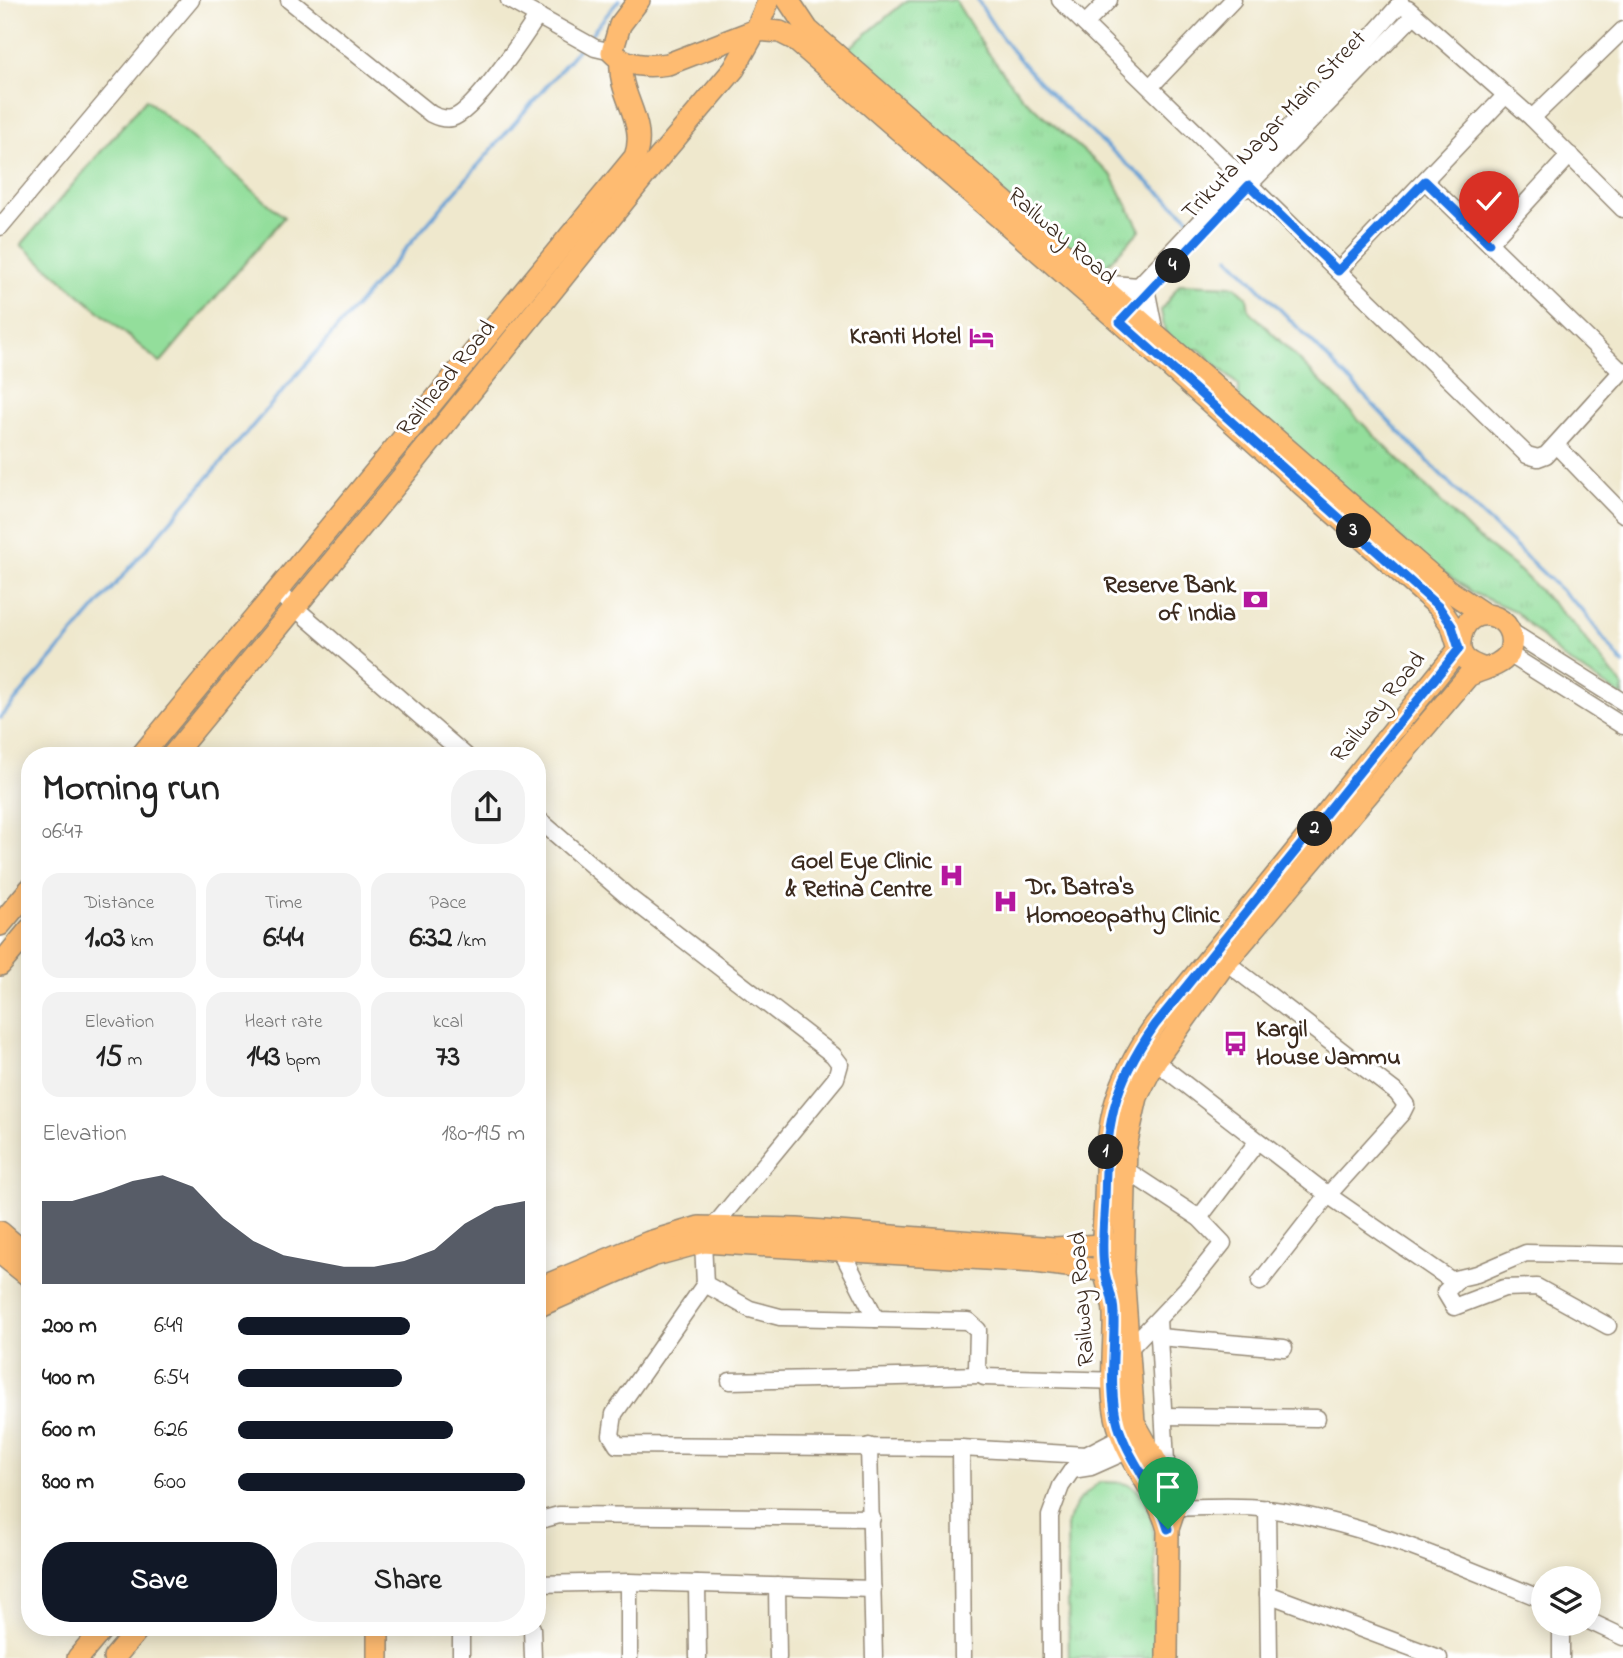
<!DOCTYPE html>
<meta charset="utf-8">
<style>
body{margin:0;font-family:"Indie Flower",sans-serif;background:#f2f2f2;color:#222;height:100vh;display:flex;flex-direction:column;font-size:26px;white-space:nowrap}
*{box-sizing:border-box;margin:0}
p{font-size:23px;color:#767676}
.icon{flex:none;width:38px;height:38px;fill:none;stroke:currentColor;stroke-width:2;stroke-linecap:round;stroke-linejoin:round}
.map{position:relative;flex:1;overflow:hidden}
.sheet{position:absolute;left:21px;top:747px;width:525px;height:889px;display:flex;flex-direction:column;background:#fff;border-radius:28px;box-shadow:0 4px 18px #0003}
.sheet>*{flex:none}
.tools{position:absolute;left:1531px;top:1566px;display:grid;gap:14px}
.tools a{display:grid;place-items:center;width:70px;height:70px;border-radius:50%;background:#fff;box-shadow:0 4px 18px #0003;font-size:35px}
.pin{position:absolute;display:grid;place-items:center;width:60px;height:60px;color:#fff;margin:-72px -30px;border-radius:50% 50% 50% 0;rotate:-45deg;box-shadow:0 0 7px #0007}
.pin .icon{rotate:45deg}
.km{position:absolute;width:35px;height:35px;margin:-18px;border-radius:50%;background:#222;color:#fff;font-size:19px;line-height:35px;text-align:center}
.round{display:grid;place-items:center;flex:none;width:74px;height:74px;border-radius:28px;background:#f2f2f2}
.head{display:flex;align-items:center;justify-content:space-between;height:119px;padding:0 21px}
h1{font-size:38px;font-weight:700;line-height:52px}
.metrics{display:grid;grid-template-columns:repeat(3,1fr);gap:10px;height:119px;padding:7px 21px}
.metrics div{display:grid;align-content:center;border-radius:18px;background:#f2f2f2;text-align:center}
.metrics b{font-size:30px;font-weight:700}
.metrics small{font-size:19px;font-weight:400}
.metrics p{font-size:19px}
.chart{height:196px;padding:14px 21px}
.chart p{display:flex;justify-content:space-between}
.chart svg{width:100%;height:126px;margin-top:7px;fill:#111827;opacity:.7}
.cta{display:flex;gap:14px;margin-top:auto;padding:14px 21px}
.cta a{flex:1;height:80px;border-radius:28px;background:#111827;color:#fff;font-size:28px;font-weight:700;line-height:80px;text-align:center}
.cta a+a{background:#f2f2f2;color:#222}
ul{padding:0 21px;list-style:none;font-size:23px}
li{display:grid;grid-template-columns:112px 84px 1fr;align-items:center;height:52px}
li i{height:18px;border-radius:9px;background:#111827}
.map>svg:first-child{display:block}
.grass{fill:url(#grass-tufts);stroke:#67845c;stroke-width:2}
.pitch{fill:#93de9b;stroke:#67845c;stroke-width:2}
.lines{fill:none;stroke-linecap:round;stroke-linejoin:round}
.stream{stroke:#649fd4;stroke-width:3.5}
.minor-casing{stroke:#958976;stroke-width:19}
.major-casing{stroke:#958976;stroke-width:24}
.minor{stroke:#fff;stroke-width:16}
.major{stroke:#febb71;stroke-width:21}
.route-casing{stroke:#fff;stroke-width:14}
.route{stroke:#1a73e8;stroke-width:9}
.labels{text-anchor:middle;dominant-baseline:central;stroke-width:6;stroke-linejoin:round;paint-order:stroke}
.street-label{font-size:24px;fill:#3b2a1e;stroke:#fff}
.poi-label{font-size:24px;font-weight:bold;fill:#3b2a1e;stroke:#fff;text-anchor:end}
</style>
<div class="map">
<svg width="1623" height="1658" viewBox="0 0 1623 1658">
<defs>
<pattern id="grass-tufts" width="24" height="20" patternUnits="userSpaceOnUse" patternTransform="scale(1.75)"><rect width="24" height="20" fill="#93de9b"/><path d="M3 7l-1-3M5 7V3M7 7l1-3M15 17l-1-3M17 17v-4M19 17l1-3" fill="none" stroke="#80bf85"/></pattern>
</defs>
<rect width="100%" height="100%" fill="#fff"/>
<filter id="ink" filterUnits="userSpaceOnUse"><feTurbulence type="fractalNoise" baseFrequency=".0143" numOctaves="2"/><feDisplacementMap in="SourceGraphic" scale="14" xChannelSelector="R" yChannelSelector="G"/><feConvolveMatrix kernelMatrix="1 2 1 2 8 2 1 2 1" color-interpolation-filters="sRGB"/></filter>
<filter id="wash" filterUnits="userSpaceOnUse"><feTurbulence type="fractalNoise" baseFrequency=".00686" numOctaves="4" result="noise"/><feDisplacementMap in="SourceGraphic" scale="28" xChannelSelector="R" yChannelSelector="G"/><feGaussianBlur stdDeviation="1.57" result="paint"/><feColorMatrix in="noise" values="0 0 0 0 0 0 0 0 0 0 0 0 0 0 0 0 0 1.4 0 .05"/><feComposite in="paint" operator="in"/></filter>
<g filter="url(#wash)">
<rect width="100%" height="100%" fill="#efe8cd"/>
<!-- grass -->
<g class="grass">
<path d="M 907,0 L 955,0 L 986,50 L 1022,97 L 1112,176 L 1140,230 L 1096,276 L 842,54 Z"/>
<path d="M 1180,284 L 1235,286 L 1247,297 L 1249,310 L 1474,535 L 1519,570 L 1575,626 L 1623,687 L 1623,697 L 1562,657 L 1515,611 L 1473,593 L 1413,550 L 1239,402 L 1239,386 L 1199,349 L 1181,351 L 1165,332 L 1161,310 Z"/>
<path d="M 1099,1482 C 1115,1482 1134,1481 1143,1496 C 1162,1524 1154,1622 1153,1658 L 1069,1658 L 1067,1525 L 1077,1502 Z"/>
</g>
<!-- pitch -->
<path class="pitch" d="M 146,99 L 284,217 L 160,363 L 21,245 Z"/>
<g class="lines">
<!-- stream -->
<g class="stream">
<path d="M 978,0 C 1023,84 1122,157 1192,221"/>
<path d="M 587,39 L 619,0"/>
<path d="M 1229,257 L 1454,488 L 1582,610 L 1623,664"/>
<path d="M 0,718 L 582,45"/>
</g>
</g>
</g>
<g filter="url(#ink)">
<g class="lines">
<defs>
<g id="minor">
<path d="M 289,0 L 431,114 C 437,117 444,120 452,118 C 473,113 525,36 538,15"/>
<path d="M 509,0 L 595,48 L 612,52"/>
<path d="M 1060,0 L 1527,455 L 1538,458 L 1546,455 L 1623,370"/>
<path d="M 1408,9 L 1532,118 L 1623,30"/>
<path d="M 1085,24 L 1109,0"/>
<path d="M 1151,86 L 1233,0"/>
<path d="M 1532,118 L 1623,209"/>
<path d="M 1425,181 L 1622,372"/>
<path d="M 1245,189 L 1414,15"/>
<path d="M 0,227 L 191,0"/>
<path d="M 1489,243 L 1570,155"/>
<path d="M 1338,271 L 1504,97"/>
<path d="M 1097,283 L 1139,286"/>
<path d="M 1147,293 L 1155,333"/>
<path d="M 1115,311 L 1314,101 L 1401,3"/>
<path d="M 1556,445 L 1623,514"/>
<path d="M 278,593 L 466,756"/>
<path d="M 1510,631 L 1623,702"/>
<path d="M 1509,654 L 1623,726"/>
<path d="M 537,818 L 626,895 L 833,1055 L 840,1064 L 836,1078 L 714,1226"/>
<path d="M 1155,1061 L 1328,1195 L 1402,1113 L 1406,1105 L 1397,1093 L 1226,962"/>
<path d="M 1126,1170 L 1199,1218 L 1223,1243 L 1187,1288 L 1128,1350"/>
<path d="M 1199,1218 L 1257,1142"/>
<path d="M 703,1242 L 705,1284 L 750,1309 L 780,1317 L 968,1321 L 978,1330 L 977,1368 L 984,1377 L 1121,1381"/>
<path d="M 841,1250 L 876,1319"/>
<path d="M 1458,1280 L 1445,1292 L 1454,1307 L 1504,1288 L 1537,1287 L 1608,1326"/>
<path d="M 1260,1282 L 1328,1195 L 1451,1280 L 1477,1274 L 1526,1253 L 1623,1255"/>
<path d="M 705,1284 L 614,1414 L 611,1435 L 617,1445 L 961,1448 L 1086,1455"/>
<path d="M 1158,1319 L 1167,1479"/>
<path d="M 1159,1337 L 1284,1348"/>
<path d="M 730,1381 L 980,1375"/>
<path d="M 1164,1416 L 1317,1418"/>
<path d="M 869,1446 L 874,1658"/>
<path d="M 961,1448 L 963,1658"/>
<path d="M 1072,1470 L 1091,1467 L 1138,1446"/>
<path d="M 1166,1507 C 1200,1509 1234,1504 1268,1509 C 1363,1522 1455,1564 1544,1600"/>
<path d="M 1267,1508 L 1269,1658"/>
<path d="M 537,1521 L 559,1515 L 872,1518"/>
<path d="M 629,1582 L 629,1658"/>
<path d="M 537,1584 L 629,1582 L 873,1589"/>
<path d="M 697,1584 L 698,1658"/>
<path d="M 777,1586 L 778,1658"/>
<path d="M 1268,1594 L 1439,1658"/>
<path d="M 1589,1621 L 1623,1637"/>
<path d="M 1561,1624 L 1561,1658"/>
<path d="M 461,1628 L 461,1658"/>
<path d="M 532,1628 L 533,1658"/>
<path d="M 1051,1658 L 1050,1516 L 1061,1486 L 1072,1470 L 1086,1455 L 1130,1432"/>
</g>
<g id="major">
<path d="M 639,0 L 620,25 L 612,52 C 626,67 648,67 668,64 L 756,30 L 769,0"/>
<path d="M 788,0 L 808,30 L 1448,590 L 1484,614"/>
<path d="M 141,756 L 635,157 C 648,122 618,96 621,62"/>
<path d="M 172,756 L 404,475 L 657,160 L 734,69 L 756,30 L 780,32 L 794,39 L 1120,322 L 1439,607 L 1452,626 L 1459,649 L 1155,1025 C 1111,1089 1107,1123 1105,1199 C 1104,1222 1101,1244 1104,1267 C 1105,1283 1114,1297 1114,1314 C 1115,1349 1108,1390 1118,1425 C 1129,1462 1157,1491 1168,1529"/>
<path d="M 0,925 L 30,889"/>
<path d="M 0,965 L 30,929"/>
<path d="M 0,1232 L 30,1258"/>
<path d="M 0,1253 L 30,1277"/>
<path d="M 537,1289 L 649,1242 L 699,1227 L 797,1229 L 1055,1248 L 1114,1244"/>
<path d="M 537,1307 L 652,1256 L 703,1242 L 1035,1262 L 1116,1272"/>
<path d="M 378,1628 L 378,1658"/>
<path d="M 78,1658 L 103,1628"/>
<path d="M 114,1658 L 139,1628"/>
<path d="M 1167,1658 L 1168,1529 L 1175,1508 L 1167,1481 L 1134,1422 L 1123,1272 L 1126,1146 L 1137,1097 L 1155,1061 L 1226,962 L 1468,676 C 1483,668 1498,668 1509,654 C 1524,614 1464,596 1460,642 C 1458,658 1469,663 1482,668"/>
</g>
</defs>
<!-- minor casing -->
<use href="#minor" class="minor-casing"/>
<!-- major casing -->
<use href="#major" class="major-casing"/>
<!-- minor -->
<use href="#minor" class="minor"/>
<!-- major -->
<use href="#major" class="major"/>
</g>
</g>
<g class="lines" filter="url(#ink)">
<defs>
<path id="route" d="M 1168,1529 C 1157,1490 1129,1461 1118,1425 C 1108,1390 1115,1349 1114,1314 C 1114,1297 1106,1283 1104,1267 C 1101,1244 1104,1222 1105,1199 C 1107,1123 1111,1088 1155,1025 L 1459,649 L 1452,626 L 1439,607 L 1120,322 L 1249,185 L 1338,271 L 1425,181 L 1489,243"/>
</defs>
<!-- route casing -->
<use href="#route" class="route-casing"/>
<!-- route -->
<use href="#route" class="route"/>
</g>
<!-- icons -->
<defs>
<symbol id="hotel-bare" viewBox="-9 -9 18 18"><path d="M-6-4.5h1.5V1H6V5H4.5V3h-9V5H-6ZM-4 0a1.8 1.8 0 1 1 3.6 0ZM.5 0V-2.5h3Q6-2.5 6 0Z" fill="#b5179e" stroke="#fff" stroke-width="2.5" paint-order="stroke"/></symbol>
<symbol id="bank-bare" viewBox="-9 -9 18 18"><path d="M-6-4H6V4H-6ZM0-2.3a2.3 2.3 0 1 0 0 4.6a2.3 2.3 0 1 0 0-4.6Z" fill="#b5179e" stroke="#fff" stroke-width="2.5" paint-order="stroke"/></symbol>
<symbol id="hospital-bare" viewBox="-9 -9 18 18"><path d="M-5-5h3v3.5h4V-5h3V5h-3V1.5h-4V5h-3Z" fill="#b5179e" stroke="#fff" stroke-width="2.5" paint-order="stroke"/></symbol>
<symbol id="bus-bare" viewBox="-9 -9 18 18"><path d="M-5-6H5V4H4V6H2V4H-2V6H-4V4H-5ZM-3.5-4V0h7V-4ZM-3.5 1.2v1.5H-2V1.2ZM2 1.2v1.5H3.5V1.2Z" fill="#b5179e" stroke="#fff" stroke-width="2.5" paint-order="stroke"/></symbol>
</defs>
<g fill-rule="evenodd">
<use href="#hotel-bare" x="964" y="320" width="35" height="35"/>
<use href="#bank-bare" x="1238" y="582" width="35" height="35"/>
<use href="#hospital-bare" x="934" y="858" width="35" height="35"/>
<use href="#hospital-bare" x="988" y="884" width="35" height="35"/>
<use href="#bus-bare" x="1218" y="1026" width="35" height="35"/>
</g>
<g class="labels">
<!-- street labels -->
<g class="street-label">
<text transform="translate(1275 126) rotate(-46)">Trikuta Nagar Main Street</text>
<text transform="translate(1061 237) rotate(41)">Railway Road</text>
<text transform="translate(447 379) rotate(-51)">Railhead Road</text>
<text transform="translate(1379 708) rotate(-51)">Railway Road</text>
<text transform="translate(1083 1299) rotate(-94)">Railway Road</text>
</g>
<!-- poi labels -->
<g class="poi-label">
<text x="961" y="337">Kranti Hotel</text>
<text x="1236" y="586">Reserve Bank<tspan x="1236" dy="28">of India</tspan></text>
<text x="932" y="862">Goel Eye Clinic<tspan x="932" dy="28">&amp; Retina Centre</tspan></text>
<text x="1026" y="888" text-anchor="start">Dr. Batra's<tspan x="1026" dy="28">Homoeopathy Clinic</tspan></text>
<text x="1256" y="1030" text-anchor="start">Kargil<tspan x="1256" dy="28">House Jammu</tspan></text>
</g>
</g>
</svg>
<div class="tools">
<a><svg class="icon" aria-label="layers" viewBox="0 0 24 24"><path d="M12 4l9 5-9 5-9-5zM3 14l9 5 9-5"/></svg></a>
</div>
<div class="pin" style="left:1168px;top:1529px;background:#1e9e55"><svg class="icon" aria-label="arrive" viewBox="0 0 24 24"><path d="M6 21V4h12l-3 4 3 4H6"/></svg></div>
<div class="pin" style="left:1489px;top:243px;background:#d93025"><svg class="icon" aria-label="check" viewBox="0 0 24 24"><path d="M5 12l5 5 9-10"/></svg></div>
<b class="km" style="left:1106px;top:1152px">1</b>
<b class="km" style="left:1315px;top:829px">2</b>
<b class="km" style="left:1354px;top:531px">3</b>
<b class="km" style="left:1173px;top:266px">4</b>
<section class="sheet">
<div class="head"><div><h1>Morning run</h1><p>06:47</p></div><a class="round"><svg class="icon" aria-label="share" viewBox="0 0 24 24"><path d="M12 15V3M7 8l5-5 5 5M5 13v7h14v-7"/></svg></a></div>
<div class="metrics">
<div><p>Distance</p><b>1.03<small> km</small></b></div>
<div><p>Time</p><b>6:44</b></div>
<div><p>Pace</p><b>6:32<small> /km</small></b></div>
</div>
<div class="metrics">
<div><p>Elevation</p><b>15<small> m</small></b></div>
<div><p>Heart rate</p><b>143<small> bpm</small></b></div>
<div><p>kcal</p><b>73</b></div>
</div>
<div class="chart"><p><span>Elevation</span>180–195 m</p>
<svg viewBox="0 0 160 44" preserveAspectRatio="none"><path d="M0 44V15L10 15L20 12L30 8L40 6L50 10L60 21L70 29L80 34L90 36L100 38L110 38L120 36L130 32L140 23L150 17L160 15V44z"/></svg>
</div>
<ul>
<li><b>200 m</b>6:49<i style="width:60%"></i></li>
<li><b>400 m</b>6:54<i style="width:57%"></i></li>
<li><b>600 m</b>6:26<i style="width:75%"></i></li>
<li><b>800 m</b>6:00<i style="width:100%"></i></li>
</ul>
<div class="cta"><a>Save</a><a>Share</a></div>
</section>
</div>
